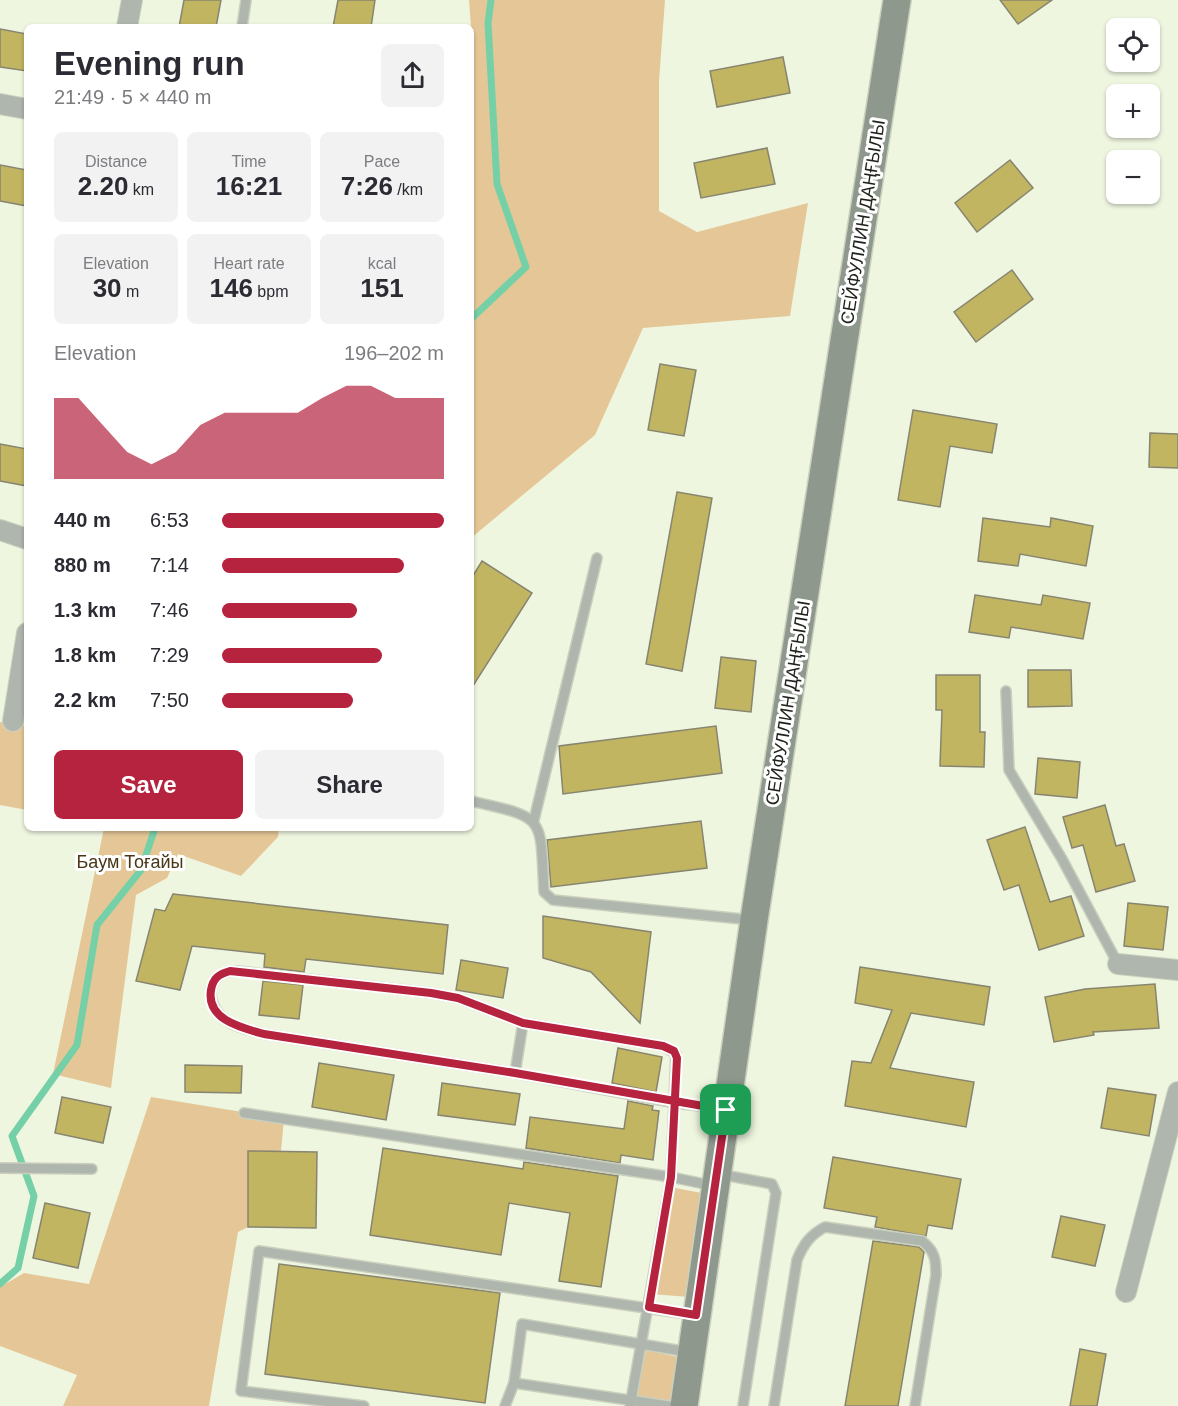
<!DOCTYPE html>
<meta charset="utf-8">
<style>
body{margin:0;font-family:Arial,sans-serif;background:#f2f2f3;color:#2b2b33;height:100vh;display:flex;flex-direction:column;font-size:22px;white-space:nowrap}
*{box-sizing:border-box;margin:0}
p{font-size:20px;color:#7c7c81}
.icon{flex:none;width:33px;height:33px;fill:none;stroke:currentColor;stroke-width:2;stroke-linecap:round;stroke-linejoin:round}
.map{position:relative;flex:1;overflow:hidden}
.panel{position:absolute;left:24px;top:24px;width:450px;height:807px;display:flex;flex-direction:column;background:#fff;border-radius:9px;box-shadow:0 2px 4px #0004}
.panel>*{flex:none}
.tools{position:absolute;left:1106px;top:18px;display:grid;gap:12px}
.tools a{display:grid;place-items:center;width:54px;height:54px;border-radius:9px;background:#fff;box-shadow:0 2px 4px #0004;font-size:30px}
.pin{position:absolute;display:grid;place-items:center;width:51px;height:51px;color:#fff;margin:-26px;border-radius:12px;box-shadow:0 3px 9px #0006}
.round{display:grid;place-items:center;flex:none;width:63px;height:63px;border-radius:9px;background:#f2f2f3}
.summary{display:flex;align-items:center;justify-content:space-between;height:102px;padding:0 30px}
h1{font-size:33px;font-weight:600;line-height:45px}
.figures{display:grid;grid-template-columns:repeat(3,1fr);gap:9px;height:102px;padding:6px 30px}
.figures div{display:grid;align-content:center;border-radius:9px;background:#f2f2f3;text-align:center}
.figures b{font-size:26px;font-weight:600}
.figures small{font-size:16px;font-weight:400}
.figures p{font-size:16px}
.chart{height:168px;padding:12px 30px}
.chart p{display:flex;justify-content:space-between}
.chart svg{width:100%;height:108px;margin-top:6px;fill:#b5233f;opacity:.7}
.primary-button{display:flex;gap:12px;margin-top:auto;padding:12px 30px}
.primary-button a{flex:1;height:69px;border-radius:9px;background:#b5233f;color:#fff;font-size:24px;font-weight:600;line-height:69px;text-align:center}
.primary-button a+a{background:#f2f2f3;color:#2b2b33}
ul{padding:0 30px;list-style:none;font-size:20px}
li{display:grid;grid-template-columns:96px 72px 1fr;align-items:center;height:45px}
li i{height:15px;border-radius:8px;background:#b5233f}
.map>svg:first-child{display:block}
.green{fill:#e5c797}
.lines{fill:none;stroke-linecap:round;stroke-linejoin:round}
.stream{stroke:#75d0a8;stroke-width:7}
.building{fill:#c1b562;stroke:#878570;stroke-width:1.5}
.lane-casing{stroke:#cad0bd;stroke-width:12}
.street-casing{stroke:#cad0bd;stroke-width:22}
.secondary-casing{stroke:#cad0bd;stroke-width:30}
.lane{stroke:#afb6ae;stroke-width:9}
.street{stroke:#afb6ae;stroke-width:20}
.secondary{stroke:#8e988d;stroke-width:27}
.route-casing{stroke:#fff;stroke-width:12}
.route{stroke:#b5233f;stroke-width:8}
.labels{text-anchor:middle;dominant-baseline:central;stroke-width:6;stroke-linejoin:round;paint-order:stroke}
.street-label{font-size:18px;fill:#20231b;stroke:#fff}
.park-label{font-size:18px;fill:#493716;stroke:#fff}
</style>
<div class="map">
<svg width="1178" height="1406" viewBox="0 0 1178 1406">
<rect width="100%" height="100%" fill="#eff6e0"/>
<!-- green -->
<g class="green">
<path d="M 469,0 L 665,0 L 659,81 L 659,211 L 697,232 L 808,203 L 790,316 L 643,328 L 595,435 L 471,538 L 471,27 Z"/>
<path d="M 0,722 L 27,726 L 27,810 L 0,805 Z"/>
<path d="M 104,828 L 279,828 L 278,837 L 241,876 L 178,854 L 167,878 L 136,895 L 111,1088 L 53,1074 Z"/>
<path d="M 151,1097 L 284,1119 L 281,1151 L 248,1151 L 248,1227 L 238,1232 L 209,1406 L 63,1406 L 77,1375 L 0,1346 L 0,1287 L 24,1273 L 89,1284 Z"/>
<path d="M 670,1187 L 707,1194 L 689,1297 L 651,1294 Z"/>
<path d="M 646,1350 L 678,1357 L 671,1401 L 636,1396 Z"/>
</g>
<g class="lines">
<!-- stream -->
<g class="stream">
<path d="M 471,319 L 526,267 L 497,184 L 488,23 L 491,0"/>
<path d="M 0,1284 L 18,1268 L 34,1196 L 12,1136 L 77,1045 L 97,925 L 141,870 L 155,828"/>
</g>
</g>
<!-- building -->
<g class="building">
<path d="M 184,0 L 221,0 L 216,27 L 179,27 Z"/>
<path d="M 338,0 L 375,0 L 371,27 L 333,27 Z"/>
<path d="M 1000,0 L 1052,0 L 1018,24 Z"/>
<path d="M 0,29 L 27,34 L 27,71 L 0,67 Z"/>
<path d="M 783,57 L 790,93 L 717,107 L 710,71 Z"/>
<path d="M 767,148 L 775,184 L 701,198 L 694,163 Z"/>
<path d="M 1010,160 L 1033,188 L 977,232 L 955,203 Z"/>
<path d="M 0,165 L 27,170 L 27,206 L 0,201 Z"/>
<path d="M 1012,270 L 1033,299 L 976,342 L 954,312 Z"/>
<path d="M 660,364 L 696,370 L 684,436 L 648,430 Z"/>
<path d="M 913,410 L 997,424 L 992,453 L 950,446 L 940,507 L 898,500 Z"/>
<path d="M 1150,433 L 1178,434 L 1178,468 L 1149,467 Z"/>
<path d="M 0,444 L 27,449 L 27,486 L 0,481 Z"/>
<path d="M 677,492 L 712,498 L 682,671 L 646,664 Z"/>
<path d="M 983,518 L 1050,527 L 1051,518 L 1093,526 L 1086,566 L 1020,554 L 1018,566 L 978,561 Z"/>
<path d="M 482,561 L 532,593 L 471,689 L 471,579 Z"/>
<path d="M 975,595 L 1041,605 L 1043,595 L 1090,603 L 1083,639 L 1011,627 L 1009,638 L 969,632 Z"/>
<path d="M 721,657 L 756,661 L 751,712 L 715,708 Z"/>
<path d="M 1028,670 L 1071,670 L 1072,706 L 1028,707 Z"/>
<path d="M 936,675 L 980,675 L 980,732 L 985,732 L 984,767 L 940,766 L 942,710 L 936,710 Z"/>
<path d="M 716,726 L 722,773 L 563,794 L 559,746 Z"/>
<path d="M 1038,758 L 1080,762 L 1077,798 L 1035,794 Z"/>
<path d="M 1105,805 L 1116,846 L 1124,844 L 1135,881 L 1096,892 L 1083,845 L 1072,848 L 1063,817 Z"/>
<path d="M 701,821 L 707,868 L 551,887 L 547,840 Z"/>
<path d="M 1025,827 L 1050,902 L 1071,896 L 1084,936 L 1039,950 L 1019,885 L 1004,890 L 987,840 Z"/>
<path d="M 173,894 L 448,925 L 443,974 L 306,959 L 304,972 L 264,967 L 265,954 L 192,946 L 180,990 L 136,981 L 155,909 L 165,911 Z"/>
<path d="M 1128,903 L 1168,907 L 1163,950 L 1124,946 Z"/>
<path d="M 543,916 L 651,932 L 640,1023 L 591,972 L 543,958 Z"/>
<path d="M 461,960 L 508,968 L 503,998 L 456,990 Z"/>
<path d="M 860,967 L 990,987 L 984,1025 L 911,1013 L 890,1068 L 974,1082 L 966,1127 L 845,1106 L 852,1061 L 871,1063 L 892,1010 L 855,1003 Z"/>
<path d="M 263,981 L 303,985 L 299,1019 L 259,1015 Z"/>
<path d="M 1155,984 L 1159,1028 L 1093,1032 L 1094,1035 L 1054,1042 L 1045,997 L 1085,989 Z"/>
<path d="M 618,1048 L 662,1057 L 656,1092 L 612,1083 Z"/>
<path d="M 319,1063 L 394,1075 L 386,1120 L 312,1107 Z"/>
<path d="M 185,1065 L 242,1066 L 241,1093 L 185,1092 Z"/>
<path d="M 442,1083 L 520,1094 L 515,1125 L 438,1115 Z"/>
<path d="M 1108,1088 L 1156,1095 L 1149,1136 L 1101,1128 Z"/>
<path d="M 62,1097 L 111,1107 L 103,1143 L 55,1133 Z"/>
<path d="M 628,1101 L 653,1106 L 652,1110 L 659,1111 L 653,1160 L 621,1155 L 620,1163 L 526,1148 L 530,1117 L 624,1129 Z"/>
<path d="M 383,1148 L 523,1169 L 524,1162 L 618,1176 L 601,1287 L 559,1281 L 570,1213 L 509,1203 L 501,1255 L 370,1235 Z"/>
<path d="M 248,1151 L 317,1152 L 316,1228 L 248,1227 Z"/>
<path d="M 833,1157 L 961,1179 L 952,1229 L 928,1225 L 926,1236 L 875,1227 L 877,1217 L 824,1208 Z"/>
<path d="M 45,1203 L 90,1213 L 78,1268 L 33,1258 Z"/>
<path d="M 1061,1216 L 1105,1225 L 1095,1266 L 1052,1257 Z"/>
<path d="M 873,1241 L 919,1247 L 924,1252 L 898,1406 L 845,1406 Z"/>
<path d="M 279,1264 L 500,1293 L 485,1403 L 265,1374 Z"/>
<path d="M 1080,1349 L 1106,1354 L 1097,1406 L 1070,1406 Z"/>
</g>
<g class="lines">
<defs>
<g id="lane">
<path d="M 242,27 L 246,0"/>
<path d="M 1006,691 L 1009,770 L 1062,859 L 1118,964"/>
<path d="M 471,801 C 547,818 540,816 544,892 L 553,900 L 752,920"/>
<path d="M 534,820 L 597,558"/>
<path d="M 523,1023 L 663,1046 L 676,1054 L 671,1177 L 630,1406"/>
<path d="M 515,1073 L 523,1023 L 458,998 L 431,993 L 237,971 C 206,970 204,1003 224,1019 C 236,1028 250,1030 264,1034 L 515,1073 L 676,1103 L 724,1109"/>
<path d="M 244,1113 L 671,1177 L 714,1186"/>
<path d="M 0,1168 L 92,1169"/>
<path d="M 719,1174 L 772,1184 L 776,1193 L 743,1406"/>
<path d="M 364,1406 L 241,1391 L 259,1251 L 694,1315"/>
<path d="M 505,1406 L 514,1383"/>
<path d="M 669,1406 L 514,1383 L 522,1324 L 688,1352"/>
<path d="M 774,1406 L 797,1260 C 803,1245 810,1235 825,1227 L 922,1241 C 935,1251 936,1260 936,1275 L 915,1406"/>
</g>
<g id="street">
<path d="M 127,27 L 132,0"/>
<path d="M 0,104 L 27,109"/>
<path d="M 0,530 L 27,539"/>
<path d="M 13,721 L 27,633"/>
<path d="M 1118,964 L 1178,970"/>
<path d="M 1126,1292 L 1178,1092"/>
</g>
<path id="secondary" d="M 684,1406 L 754,920 L 897,0"/>
</defs>
<!-- lane casing -->
<use href="#lane" class="lane-casing"/>
<!-- street casing -->
<use href="#street" class="street-casing"/>
<!-- secondary casing -->
<use href="#secondary" class="secondary-casing"/>
<!-- lane -->
<use href="#lane" class="lane"/>
<!-- street -->
<use href="#street" class="street"/>
<!-- secondary -->
<use href="#secondary" class="secondary"/>
</g>
<g class="lines">
<defs>
<path id="route" d="M 726,1110 L 515,1073 L 264,1034 C 242,1028 206,1020 211,990 C 213,978 219,974 230,971 L 431,993 L 458,998 L 523,1023 L 663,1046 L 674,1051 L 677,1058 L 671,1177 L 649,1307 L 696,1315 L 726,1110"/>
</defs>
<!-- route casing -->
<use href="#route" class="route-casing"/>
<!-- route -->
<use href="#route" class="route"/>
</g>
<g class="labels">
<!-- street labels -->
<g class="street-label">
<text transform="translate(863 222) rotate(-81)">СЕЙФУЛЛИН ДАҢҒЫЛЫ</text>
<text transform="translate(788 703) rotate(-81)">СЕЙФУЛЛИН ДАҢҒЫЛЫ</text>
</g>
<!-- park labels -->
<g class="park-label">
<text x="130" y="862">Баум Тоғайы</text>
</g>
</g>
</svg>
<div class="tools">
<a><svg class="icon" aria-label="locate" viewBox="0 0 24 24"><circle cx="12" cy="12" r="6"/><path d="M12 2v4M12 18v4M2 12h4M18 12h4"/></svg></a>
<a>+</a>
<a>−</a>
</div>
<div class="pin" style="left:726px;top:1110px;background:#1e9e55"><svg class="icon" aria-label="arrive" viewBox="0 0 24 24"><path d="M6 21V4h12l-3 4 3 4H6"/></svg></div>
<section class="panel">
<div class="summary"><div><h1>Evening run</h1><p>21:49 · 5 × 440 m</p></div><a class="round"><svg class="icon" aria-label="share" viewBox="0 0 24 24"><path d="M12 15V3M7 8l5-5 5 5M5 13v7h14v-7"/></svg></a></div>
<div class="figures">
<div><p>Distance</p><b>2.20<small> km</small></b></div>
<div><p>Time</p><b>16:21</b></div>
<div><p>Pace</p><b>7:26<small> /km</small></b></div>
</div>
<div class="figures">
<div><p>Elevation</p><b>30<small> m</small></b></div>
<div><p>Heart rate</p><b>146<small> bpm</small></b></div>
<div><p>kcal</p><b>151</b></div>
</div>
<div class="chart"><p><span>Elevation</span>196–202 m</p>
<svg viewBox="0 0 160 44" preserveAspectRatio="none"><path d="M0 44V11L10 11L20 22L30 33L40 38L50 33L60 22L70 17L80 17L90 17L100 17L110 11L120 6L130 6L140 11L150 11L160 11V44z"/></svg>
</div>
<ul>
<li><b>440 m</b>6:53<i style="width:100%"></i></li>
<li><b>880 m</b>7:14<i style="width:82%"></i></li>
<li><b>1.3 km</b>7:46<i style="width:61%"></i></li>
<li><b>1.8 km</b>7:29<i style="width:72%"></i></li>
<li><b>2.2 km</b>7:50<i style="width:59%"></i></li>
</ul>
<div class="primary-button"><a>Save</a><a>Share</a></div>
</section>
</div>
